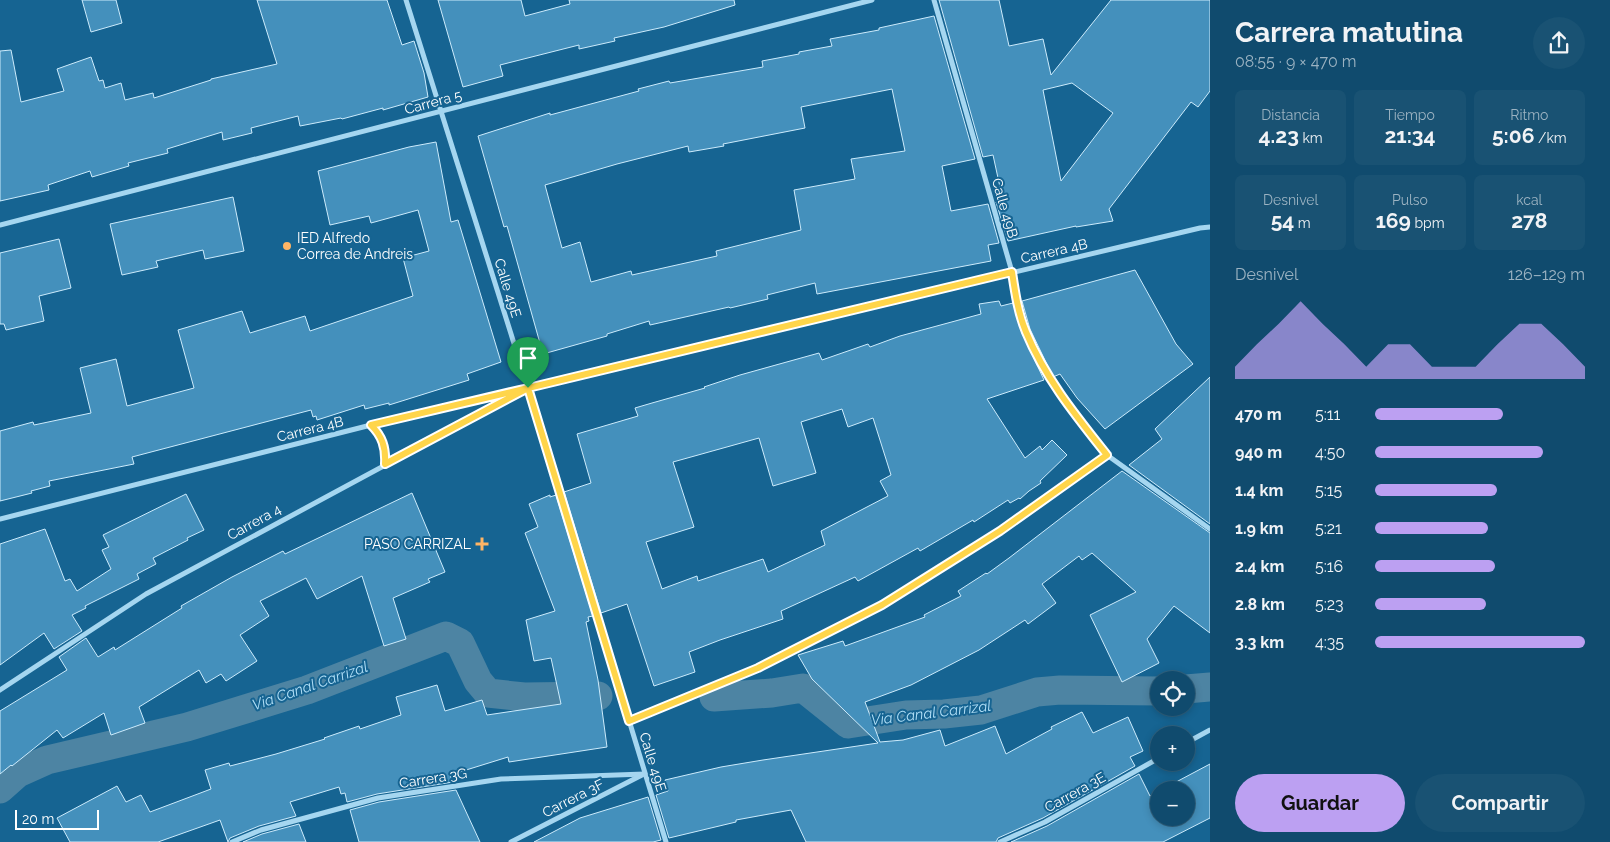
<!DOCTYPE html>
<html lang="es">
<meta charset="utf-8">
<style>
body{margin:0;font-family:Raleway,sans-serif;background:#195273;color:#f1f3f6;height:100vh;display:flex;flex-direction:column;font-size:19px;white-space:nowrap}
*{box-sizing:border-box;margin:0}
p{font-size:16px;color:#9cb3c2}
.icon{flex:none;width:28px;height:28px;fill:none;stroke:currentColor;stroke-width:2;stroke-linecap:round;stroke-linejoin:round}
.map{position:relative;flex:1;overflow:hidden}
.drawer{display:flex;flex-direction:column;background:#104b6e;width:400px}
.drawer>*{flex:none}
.buttons{position:absolute;left:1150px;top:671px;display:grid;gap:10px}
.buttons a{display:grid;place-items:center;width:45px;height:45px;border-radius:50%;background:#104b6e;box-shadow:0 2px 8px #0003,0 0 0 1px #306381;font-size:25px}
.scale{position:absolute;left:15px;bottom:12px;width:84px;box-sizing:border-box;padding-left:5px;border:2px solid #fff;border-top:0;font-size:14px;line-height:18px;white-space:nowrap;color:#fff;-webkit-text-stroke:4px #166492;paint-order:stroke}
.pin{position:absolute;display:grid;place-items:center;width:42px;height:42px;color:#fff;margin:-51px -21px;border-radius:50% 50% 50% 0;rotate:-45deg;box-shadow:0 0 5px #0007}
.pin .icon{rotate:45deg}
.round{display:grid;place-items:center;flex:none;width:52px;height:52px;border-radius:26px;background:#195273}
.summary{display:flex;align-items:center;justify-content:space-between;height:85px;padding:0 25px}
h1{font-size:28px;font-weight:700;line-height:38px}
.stats{display:grid;grid-template-columns:repeat(3,1fr);gap:8px;height:85px;padding:5px 25px}
.stats div{display:grid;align-content:center;border-radius:8px;background:#195273;text-align:center}
.stats b{font-size:21px;font-weight:700}
.stats small{font-size:14px;font-weight:400}
.stats p{font-size:14px}
.chart{height:140px;padding:10px 25px}
.chart p{display:flex;justify-content:space-between}
.chart svg{width:100%;height:90px;margin-top:5px;fill:#bca0f2;opacity:.7}
.action{display:flex;gap:10px;margin-top:auto;padding:10px 25px}
.action a{flex:1;height:58px;border-radius:30px;background:#bca0f2;color:#111;font-size:20px;font-weight:700;line-height:58px;text-align:center}
.action a+a{background:#195273;color:#f1f3f6}
ul{padding:0 25px;list-style:none;font-size:16px}
li{display:grid;grid-template-columns:80px 60px 1fr;align-items:center;height:38px}
li i{height:12px;border-radius:6px;background:#bca0f2}
main{display:flex;flex:1;min-height:0}
.map>svg:first-child{display:block}
.lines{fill:none;stroke-linecap:round;stroke-linejoin:round}
.canal{stroke:#4d84a3;stroke-width:29}
.building{fill:#4490bc;stroke:#ccebfc;fill-rule:evenodd}
.street{stroke:#a5d6f0;stroke-width:5}
.route-casing{stroke:#fff;stroke-width:10}
.route{stroke:#ffd54a;stroke-width:6}
.poi-dot{fill:#ffb565;stroke:#166492;stroke-width:2}
.labels{text-anchor:middle;dominant-baseline:central;stroke-width:4;stroke-linejoin:round;paint-order:stroke}
.street-label{font-size:14px;fill:#fff;stroke:#166492}
.poi-label{font-size:14px;fill:#fff;stroke:#166492;text-anchor:start}
.water-label{font-size:15px;font-style:italic;fill:#b1dff7;stroke:#166492}
</style>
<main>
<div class="map">
<svg width="1210" height="842" viewBox="0 0 1210 842">
<rect width="100%" height="100%" fill="#166492"/>
<g class="lines">
<!-- canal -->
<g class="canal">
<path d="M 1186,689 L 1210,687"/>
<path d="M 714,697 L 772,693 L 803,688 L 848,724 L 906,715 L 944,714 L 981,710 L 1037,692 L 1060,690 L 1159,691"/>
<path d="M 0,789 L 18,773 L 47,760 L 187,727 L 307,690 L 446,636 L 460,643 L 478,681 L 488,693 L 524,697 L 598,696"/>
</g>
</g>
<!-- building -->
<g class="building">
<path d="M 82,0 L 116,0 L 122,23 L 91,32 Z"/>
<path d="M 257,0 L 387,0 L 402,45 L 414,41 L 424,73 L 428,97 L 383,110 L 383,108 L 342,119 L 341,118 L 300,126 L 298,116 L 251,128 L 252,133 L 223,140 L 222,132 L 167,149 L 168,153 L 128,163 L 129,166 L 92,177 L 90,171 L 48,185 L 49,190 L 0,201 L 0,51 L 11,50 L 21,102 L 64,91 L 57,69 L 91,57 L 99,81 L 103,80 L 105,88 L 121,83 L 125,100 L 153,93 L 154,98 L 211,80 L 211,79 L 277,64 Z"/>
<path d="M 438,0 L 521,0 L 525,16 L 570,4 L 569,0 L 734,0 L 735,5 L 664,27 L 614,38 L 615,41 L 579,49 L 579,45 L 500,65 L 503,76 L 463,87 Z"/>
<path d="M 939,0 L 999,0 L 1009,46 L 1043,39 L 1051,75 L 1111,0 L 1210,0 L 1210,91 L 1198,107 L 1191,102 L 1109,209 L 1113,221 L 1076,227 L 1076,226 L 1008,241 L 996,202 L 1003,201 L 993,155 L 983,157 ZM 1072,83 L 1113,113 L 1061,181 L 1043,90 Z"/>
<path d="M 934,16 L 975,159 L 942,166 L 951,211 L 988,204 L 999,243 L 988,245 L 991,261 L 817,294 L 815,283 L 767,295 L 768,299 L 730,308 L 729,307 L 650,325 L 649,321 L 607,334 L 607,336 L 543,354 L 507,226 L 504,227 L 478,136 L 550,113 L 550,115 L 639,91 L 638,89 L 669,81 L 670,83 L 763,67 L 762,61 L 799,54 L 799,52 L 832,46 L 830,39 L 879,30 L 879,28 ZM 892,89 L 905,151 L 851,159 L 855,179 L 794,190 L 801,230 L 716,251 L 717,256 L 632,275 L 631,271 L 591,282 L 580,242 L 562,248 L 545,185 L 617,164 L 688,146 L 689,152 L 724,146 L 723,144 L 805,128 L 801,107 Z"/>
<path d="M 436,142 L 451,222 L 458,220 L 501,362 L 467,374 L 469,380 L 389,405 L 389,403 L 365,409 L 364,405 L 317,420 L 316,416 L 313,417 L 311,410 L 132,457 L 134,464 L 49,481 L 50,486 L 31,491 L 32,493 L 0,501 L 0,431 L 33,422 L 34,425 L 91,413 L 80,368 L 116,359 L 127,406 L 194,388 L 178,330 L 242,311 L 250,333 L 305,316 L 310,331 L 413,296 L 403,258 L 429,251 L 418,210 L 371,223 L 369,216 L 330,225 L 318,171 L 409,147 Z"/>
<path d="M 233,197 L 244,251 L 205,259 L 203,250 L 156,261 L 158,267 L 122,275 L 110,224 Z"/>
<path d="M 59,239 L 71,288 L 39,296 L 44,321 L 6,330 L 4,324 L 0,324 L 0,253 Z"/>
<path d="M 1135,270 L 1176,344 L 1193,364 L 1105,429 L 1077,398 L 1060,374 L 1053,377 L 1030,329 L 1022,301 Z"/>
<path d="M 999,301 L 1001,306 L 1013,303 L 1022,333 L 1044,380 L 987,399 L 1025,458 L 1040,446 L 1042,450 L 1052,440 L 1067,455 L 1040,481 L 1041,483 L 1029,491 L 1020,499 L 1019,498 L 1010,503 L 1008,500 L 974,522 L 973,520 L 920,551 L 918,548 L 858,581 L 855,577 L 781,611 L 783,619 L 720,640 L 689,652 L 695,672 L 654,686 L 627,604 L 601,613 L 564,492 L 591,483 L 577,434 L 638,416 L 635,408 L 652,403 L 705,388 L 704,387 L 740,375 L 819,353 L 822,360 L 868,344 L 870,347 L 900,336 L 981,314 L 979,304 ZM 842,409 L 848,427 L 873,418 L 891,475 L 880,481 L 888,496 L 821,531 L 825,545 L 768,572 L 763,559 L 698,581 L 697,576 L 662,589 L 646,542 L 694,527 L 673,462 L 759,438 L 773,486 L 816,473 L 801,422 Z"/>
<path d="M 1210,377 L 1210,524 L 1129,465 L 1162,439 L 1155,429 Z"/>
<path d="M 1122,471 L 1210,533 L 1210,633 L 1174,606 L 1147,639 L 1159,663 L 1122,682 L 1090,615 L 1136,592 L 1092,553 L 1082,560 L 1079,556 L 1042,584 L 1056,603 L 1028,624 L 1025,620 L 979,650 L 911,685 L 865,702 L 880,742 L 903,740 L 940,730 L 945,746 L 995,726 L 1006,754 L 1052,729 L 1051,727 L 1082,712 L 1093,733 L 1128,717 L 1143,751 L 1130,757 L 1135,766 L 1043,818 L 998,838 L 996,842 L 806,842 L 791,810 L 736,820 L 736,822 L 669,838 L 656,795 L 668,791 L 665,780 L 721,767 L 763,760 L 878,743 L 812,679 L 798,655 L 843,641 L 845,646 L 925,617 L 924,615 L 961,596 L 958,591 L 986,573 L 987,574 L 1009,558 Z"/>
<path d="M 412,493 L 445,572 L 428,579 L 430,582 L 393,598 L 406,639 L 384,646 L 362,576 L 317,599 L 306,578 L 260,601 L 269,616 L 240,635 L 257,661 L 226,681 L 221,674 L 206,683 L 199,670 L 139,707 L 145,723 L 111,735 L 104,713 L 63,738 L 57,730 L 12,766 L 11,765 L 0,774 L 0,711 L 67,670 L 59,657 L 86,638 L 98,657 L 114,647 L 115,650 L 182,608 L 181,606 L 232,577 L 283,551 L 285,554 Z"/>
<path d="M 186,494 L 204,530 L 187,538 L 188,540 L 153,558 L 156,564 L 137,574 L 139,579 L 85,606 L 86,608 L 72,615 L 82,631 L 54,649 L 44,633 L 0,665 L 0,544 L 45,529 L 65,581 L 70,579 L 77,591 L 111,569 L 102,550 L 109,547 L 103,535 Z"/>
<path d="M 550,495 L 550,497 L 556,495 L 593,616 L 588,617 L 589,621 L 586,622 L 598,680 L 607,747 L 509,762 L 508,757 L 450,775 L 453,782 L 377,794 L 347,802 L 345,793 L 341,794 L 339,787 L 290,802 L 296,816 L 259,826 L 230,838 L 228,842 L 220,820 L 158,842 L 70,842 L 57,818 L 117,786 L 126,802 L 141,795 L 150,812 L 211,789 L 205,770 L 229,763 L 230,766 L 276,754 L 325,739 L 324,738 L 359,726 L 360,729 L 401,715 L 396,697 L 437,685 L 445,711 L 482,700 L 487,715 L 561,704 L 551,658 L 534,661 L 526,620 L 555,611 L 525,533 L 538,527 L 529,504 Z"/>
<path d="M 1210,764 L 1210,818 L 1163,842 L 1011,842 L 1047,826 L 1139,774 L 1150,796 L 1159,791 L 1159,818 L 1186,818 L 1186,790 L 1161,790 Z"/>
<path d="M 456,790 L 480,842 L 359,842 L 350,810 L 379,802 Z"/>
<path d="M 648,797 L 661,840 L 653,842 L 534,842 L 580,818 Z"/>
<path d="M 299,824 L 306,842 L 243,842 L 262,834 Z"/>
</g>
<g class="lines">
<!-- street -->
<g class="street">
<path d="M 406,0 L 528,388 L 666,842"/>
<path d="M 934,0 L 1012,272 L 1016,296 L 1026,331 L 1049,379 L 1071,409 L 1107,455 L 1210,529"/>
<path d="M 0,225 L 872,0"/>
<path d="M 371,425 C 383,436 386,447 385,464"/>
<path d="M 0,519 L 371,425 L 1200,228 L 1210,227"/>
<path d="M 0,690 L 146,594 L 521,392"/>
<path d="M 629,721 L 758,669 L 882,605 L 1000,531 L 1107,455"/>
<path d="M 1186,743 L 1210,730"/>
<path d="M 232,842 L 261,830 L 378,798 L 501,779 L 645,774"/>
<path d="M 511,842 L 642,775"/>
<path d="M 1000,842 L 1045,822 L 1159,758"/>
</g>
</g>
<g class="lines">
<defs>
<path id="route" d="M 528,388 L 385,464 C 386,447 382,436 371,425 L 528,388 L 629,721 L 758,668 L 882,605 L 1000,531 L 1107,455 C 1076,416 1045,378 1026,332 C 1018,313 1015,292 1012,272 L 528,388"/>
</defs>
<!-- route casing -->
<use href="#route" class="route-casing"/>
<!-- route -->
<use href="#route" class="route"/>
</g>
<!-- markers -->
<g class="poi-dot">
<circle cx="287" cy="246" r="5"/>
<path d="M479.5 536.5h5v5h5v5h-5v5h-5v-5h-5v-5h5z"/>
</g>
<g class="labels">
<!-- street labels -->
<g class="street-label">
<text transform="translate(433 102) rotate(-15)">Carrera 5</text>
<text transform="translate(1005 208) rotate(74)">Calle 49B</text>
<text transform="translate(1054 251) rotate(-13)">Carrera 4B</text>
<text transform="translate(508 288) rotate(73)">Calle 49E</text>
<text transform="translate(310 429) rotate(-14)">Carrera 4B</text>
<text transform="translate(254 522) rotate(-29)">Carrera 4</text>
<text transform="translate(653 762) rotate(73)">Calle 49E</text>
<text transform="translate(433 778) rotate(-9)">Carrera 3G</text>
<text transform="translate(1075 792) rotate(-29)">Carrera 3E</text>
<text transform="translate(573 798) rotate(-27)">Carrera 3F</text>
</g>
<!-- poi labels -->
<g class="poi-label">
<text x="297" y="238">IED Alfredo<tspan x="297" dy="16">Correa de Andreis</tspan></text>
<text x="471" y="544" text-anchor="end">PASO CARRIZAL</text>
</g>
<!-- water labels -->
<g class="water-label">
<text transform="translate(310 686) rotate(-19)">Via Canal Carrizal</text>
<text transform="translate(931 713) rotate(-7)">Via Canal Carrizal</text>
</g>
</g>
</svg>
<div class="buttons">
<a><svg class="icon" aria-label="locate" viewBox="0 0 24 24"><circle cx="12" cy="12" r="6"/><path d="M12 2v4M12 18v4M2 12h4M18 12h4"/></svg></a>
<a>+</a>
<a>−</a>
</div>
<div class="scale">20 m</div>
<div class="pin" style="left:528px;top:388px;background:#1e9e55"><svg class="icon" aria-label="arrive" viewBox="0 0 24 24"><path d="M6 21V4h12l-3 4 3 4H6"/></svg></div>
</div>
<section class="drawer">
<div class="summary"><div><h1>Carrera matutina</h1><p>08:55 · 9 × 470 m</p></div><a class="round"><svg class="icon" aria-label="share" viewBox="0 0 24 24"><path d="M12 15V3M7 8l5-5 5 5M5 13v7h14v-7"/></svg></a></div>
<div class="stats">
<div><p>Distancia</p><b>4.23<small> km</small></b></div>
<div><p>Tiempo</p><b>21:34</b></div>
<div><p>Ritmo</p><b>5:06<small> /km</small></b></div>
</div>
<div class="stats">
<div><p>Desnivel</p><b>54<small> m</small></b></div>
<div><p>Pulso</p><b>169<small> bpm</small></b></div>
<div><p>kcal</p><b>278</b></div>
</div>
<div class="chart"><p><span>Desnivel</span>126–129 m</p>
<svg viewBox="0 0 160 44" preserveAspectRatio="none"><path d="M0 44V38L10 27L20 17L30 6L40 17L50 27L60 38L70 27L80 27L90 38L100 38L110 38L120 27L130 17L140 17L150 27L160 38V44z"/></svg>
</div>
<ul>
<li><b>470 m</b>5:11<i style="width:61%"></i></li>
<li><b>940 m</b>4:50<i style="width:80%"></i></li>
<li><b>1.4 km</b>5:15<i style="width:58%"></i></li>
<li><b>1.9 km</b>5:21<i style="width:54%"></i></li>
<li><b>2.4 km</b>5:16<i style="width:57%"></i></li>
<li><b>2.8 km</b>5:23<i style="width:53%"></i></li>
<li><b>3.3 km</b>4:35<i style="width:100%"></i></li>
</ul>
<div class="action"><a>Guardar</a><a>Compartir</a></div>
</section>
</main>
